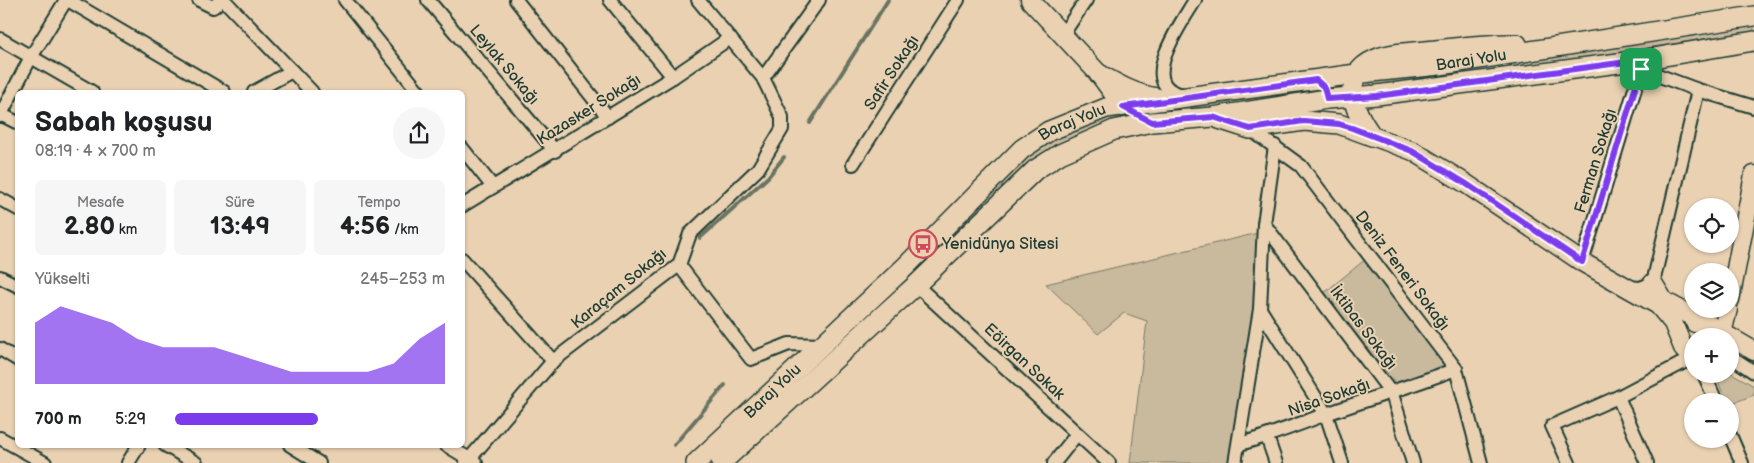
<!DOCTYPE html>
<html lang="tr">
<meta charset="utf-8">
<style>
body{margin:0;font-family:"Balsamiq Sans",sans-serif;background:#f6f6f6;color:#202124;height:100vh;display:flex;flex-direction:column;font-size:19px;white-space:nowrap}
*{box-sizing:border-box;margin:0}
p{font-size:16px;color:#757577}
.icon{flex:none;width:28px;height:28px;fill:none;stroke:currentColor;stroke-width:2;stroke-linecap:round;stroke-linejoin:round}
.map{position:relative;flex:1;overflow:hidden}
.side{position:absolute;left:15px;top:90px;width:450px;height:358px;display:flex;flex-direction:column;background:#fff;border-radius:8px;box-shadow:0 1px 4px #0004}
.side>*{flex:none}
.tools{position:absolute;left:1684px;top:198px;display:grid;gap:10px}
.tools a{display:grid;place-items:center;width:55px;height:55px;border-radius:50%;background:#fff;box-shadow:0 1px 4px #0004;font-size:25px}
.pin{position:absolute;display:grid;place-items:center;width:42px;height:42px;color:#fff;margin:-21px;border-radius:10px;box-shadow:0 2px 8px #0006}
.round{display:grid;place-items:center;flex:none;width:52px;height:52px;border-radius:26px;background:#f6f6f6}
.overview{display:flex;align-items:center;justify-content:space-between;height:85px;padding:0 20px}
h1{font-size:28px;font-weight:700;line-height:38px}
.metrics{display:grid;grid-template-columns:repeat(3,1fr);gap:8px;height:85px;padding:5px 20px}
.metrics div{display:grid;align-content:center;border-radius:8px;background:#f6f6f6;text-align:center}
.metrics b{font-size:25px;font-weight:700}
.metrics small{font-size:14px;font-weight:400}
.metrics p{font-size:14px}
.chart{height:140px;padding:10px 20px}
.chart p{display:flex;justify-content:space-between}
.chart svg{width:100%;height:90px;margin-top:5px;fill:#7c3aed;opacity:.7}
ul{padding:0 20px;list-style:none;font-size:16px}
li{display:grid;grid-template-columns:80px 60px 1fr;align-items:center;height:38px}
li i{height:12px;border-radius:6px;background:#7c3aed}
.map>svg:first-child{display:block}
.green{fill:#c9b99d;stroke:#747b68}
.lines{fill:none;stroke-linecap:round;stroke-linejoin:round}
.stream{stroke:#687362;stroke-width:4}
.street-casing{stroke:#1f3d34;stroke-width:16}
.secondary-casing{stroke:#1f3d34;stroke-width:21}
.primary-casing{stroke:#1f3d34;stroke-width:22}
.street{stroke:#ead1b2;stroke-width:12}
.secondary{stroke:#ead1b2;stroke-width:18}
.primary{stroke:#ead1b2;stroke-width:19}
.route-casing{stroke:#fff;stroke-width:10}
.route{stroke:#7c3aed;stroke-width:6}
.labels{text-anchor:middle;dominant-baseline:central;stroke-width:4;stroke-linejoin:round;paint-order:stroke}
.street-label{font-size:16px;fill:#1f3d34;stroke:#ead1b2}
.poi-label{font-size:16px;fill:#1f3d34;stroke:#ead1b2;text-anchor:start}
</style>
<div class="map">
<svg width="1754" height="463" viewBox="0 0 1754 463">
<rect width="100%" height="100%" fill="#ead1b2"/>
<filter id="ink" filterUnits="userSpaceOnUse"><feTurbulence type="fractalNoise" baseFrequency=".02" numOctaves="2"/><feDisplacementMap in="SourceGraphic" scale="10" xChannelSelector="R" yChannelSelector="G"/><feConvolveMatrix kernelMatrix="1 2 1 2 8 2 1 2 1" color-interpolation-filters="sRGB"/></filter>
<g filter="url(#ink)">
<!-- green -->
<g class="green">
<path d="M 1754,24 L 1754,31 L 1371,92 L 1370,82 Z"/>
<path d="M 1344,84 L 1346,93 L 1218,109 L 1157,113 L 1157,107 L 1217,104 Z"/>
<path d="M 1120,113 L 1121,119 L 1069,141 L 922,270 L 918,265 L 1026,159 L 1062,133 Z"/>
<path d="M 1258,233 L 1254,307 L 1228,463 L 1130,463 L 1147,321 L 1124,313 L 1098,334 L 1046,284 Z"/>
<path d="M 1367,258 L 1450,365 L 1395,383 L 1324,293 Z"/>
<path d="M 1730,372 L 1754,386 L 1754,395 L 1730,404 L 1730,401 L 1726,401 L 1715,374 Z"/>
</g>
<g class="lines">
<!-- stream -->
<g class="stream">
<path d="M 810,123 L 888,0"/>
<path d="M 700,238 L 768,177 L 784,157"/>
<path d="M 674,445 L 725,385"/>
</g>
<defs>
<g id="street">
<path d="M 68,0 L 224,92"/>
<path d="M 199,0 L 213,7 L 222,0"/>
<path d="M 224,0 L 312,92"/>
<path d="M 345,0 L 419,92"/>
<path d="M 428,0 L 555,151"/>
<path d="M 516,0 L 608,117"/>
<path d="M 610,0 L 673,77"/>
<path d="M 1063,34 L 1086,0"/>
<path d="M 0,39 L 92,92"/>
<path d="M 1641,69 L 1698,90 L 1754,107"/>
<path d="M 763,78 L 819,0"/>
<path d="M 254,92 L 292,71"/>
<path d="M 1185,95 C 1133,88 1182,23 1195,0"/>
<path d="M 0,114 L 18,123"/>
<path d="M 0,116 L 31,57 L 66,0"/>
<path d="M 1250,129 L 1301,166 L 1456,369 L 1481,463"/>
<path d="M 462,148 L 493,187"/>
<path d="M 853,164 L 958,0"/>
<path d="M 0,199 L 18,209"/>
<path d="M 462,206 L 673,77 L 730,38"/>
<path d="M 1264,224 L 1392,394 L 1413,463"/>
<path d="M 462,259 L 553,361"/>
<path d="M 1582,262 L 1641,69 L 1641,60"/>
<path d="M 679,265 L 751,359 L 789,344 L 823,345"/>
<path d="M 0,277 L 18,286"/>
<path d="M 916,285 L 1109,463"/>
<path d="M 1627,287 L 1640,288 L 1653,283 L 1698,90"/>
<path d="M 1260,309 L 1326,414 L 1342,463"/>
<path d="M 0,349 L 18,360"/>
<path d="M 1730,356 L 1754,372"/>
<path d="M 1704,374 L 1716,401"/>
<path d="M 1618,397 L 1647,463"/>
<path d="M 1730,435 L 1742,463"/>
<path d="M 1267,437 L 1276,463"/>
<path d="M 0,438 L 45,463"/>
<path d="M 1240,444 C 1269,436 1297,425 1326,414 C 1370,399 1413,385 1456,369"/>
<path d="M 165,445 L 196,463"/>
<path d="M 290,445 L 319,463"/>
<path d="M 446,445 L 476,463"/>
<path d="M 128,463 L 139,445"/>
<path d="M 466,463 L 553,361 L 679,265 L 690,234 L 758,169 L 782,129 L 782,117 L 763,78 L 698,0"/>
<path d="M 1054,463 L 1077,434"/>
<path d="M 1235,463 L 1260,309 L 1264,224 L 1275,146"/>
<path d="M 1569,463 L 1552,426 L 1618,397 L 1692,358"/>
</g>
<g id="secondary">
<path d="M 1030,0 L 1099,74 L 1123,107"/>
<path d="M 1372,136 L 1413,151 L 1465,183 L 1582,262 L 1658,305 L 1673,323 L 1684,350 L 1692,357"/>
<path d="M 1653,283 L 1664,301 L 1705,323"/>
<path d="M 1730,300 L 1754,175"/>
<path d="M 1695,323 L 1710,325 L 1718,336"/>
<path d="M 1722,333 L 1728,309"/>
<path d="M 1730,337 L 1754,351"/>
</g>
<g id="primary">
<path d="M 1099,74 C 1118,85 1136,95 1157,98"/>
<path d="M 1219,119 L 1250,129 L 1304,121 L 1339,124 L 1372,136"/>
<path d="M 1372,136 C 1354,112 1338,75 1376,59 C 1391,52 1420,52 1436,50 C 1463,47 1490,43 1517,44"/>
<path id="s1" d="M 696,463 L 906,266 L 1022,149 L 1049,131 L 1106,108 L 1371,72 L 1440,65 L 1754,16"/>
<path d="M 721,463 L 916,285 L 1035,170 L 1060,154 L 1114,130 L 1152,122 L 1213,117 L 1327,99 L 1377,95 L 1641,60 L 1754,41"/>
</g>
</defs>
<!-- street casing -->
<use href="#street" class="street-casing"/>
<!-- secondary casing -->
<use href="#secondary" class="secondary-casing"/>
<!-- primary casing -->
<use href="#primary" class="primary-casing"/>
<!-- street -->
<use href="#street" class="street"/>
<!-- secondary -->
<use href="#secondary" class="secondary"/>
<!-- primary -->
<use href="#primary" class="primary"/>
</g>
</g>
<g class="lines" filter="url(#ink)">
<defs>
<path id="route" d="M 1641,60 L 1641,69 L 1582,262 L 1465,183 L 1412,151 L 1352,128 L 1339,124 L 1304,121 L 1250,129 L 1213,117 L 1152,122 L 1123,107 L 1316,80 L 1324,87 L 1327,99 L 1377,96 Z"/>
</defs>
<!-- route casing -->
<use href="#route" class="route-casing"/>
<!-- route -->
<use href="#route" class="route"/>
</g>
<!-- icons -->
<defs>
<symbol id="bus-ring" viewBox="-11 -11 22 22"><circle r="9.5" fill="#ead1b2" stroke="#d1495b" stroke-width="1.5"/><path d="M-5-6H5V4H4V6H2V4H-2V6H-4V4H-5ZM-3.5-4V0h7V-4ZM-3.5 1.2v1.5H-2V1.2ZM2 1.2v1.5H3.5V1.2Z" fill="#d1495b"/></symbol>
</defs>
<g fill-rule="evenodd">
<use href="#bus-ring" x="907" y="228" width="32" height="32"/>
</g>
<g class="labels">
<!-- street labels -->
<g class="street-label">
<text stroke="none"><textPath href="#s1" startOffset="915">Baraj Yolu</textPath></text>
<text transform="translate(504 65) rotate(50)">Leylak Sokağı</text>
<text transform="translate(892 73) rotate(-57)">Safir Sokağı</text>
<text transform="translate(589 110) rotate(-32)">Kazasker Sokağı</text>
<text stroke="none"><textPath href="#s1" startOffset="510">Baraj Yolu</textPath></text>
<text transform="translate(1596 161) rotate(-73)">Ferman Sokağı</text>
<text transform="translate(1402 271) rotate(53)">Deniz Feneri Sokağı</text>
<text transform="translate(619 289) rotate(-39)">Karaçam Sokağı</text>
<text transform="translate(1363 328) rotate(53)">İktibas Sokağı</text>
<text transform="translate(1024 362) rotate(43)">Eöirgan Sokak</text>
<text stroke="none"><textPath href="#s1" startOffset="105">Baraj Yolu</textPath></text>
<text transform="translate(1329 398) rotate(-19)">Nisa Sokağı</text>
</g>
<!-- poi labels -->
<g class="poi-label">
<text x="942" y="244">Yenidünya Sitesi</text>
</g>
</g>
</svg>
<div class="tools">
<a><svg class="icon" aria-label="locate" viewBox="0 0 24 24"><circle cx="12" cy="12" r="6"/><path d="M12 2v4M12 18v4M2 12h4M18 12h4"/></svg></a>
<a><svg class="icon" aria-label="layers" viewBox="0 0 24 24"><path d="M12 4l9 5-9 5-9-5zM3 14l9 5 9-5"/></svg></a>
<a>+</a>
<a>−</a>
</div>
<div class="pin" style="left:1641px;top:69px;background:#1e9e55"><svg class="icon" aria-label="arrive" viewBox="0 0 24 24"><path d="M6 21V4h12l-3 4 3 4H6"/></svg></div>
<section class="side">
<div class="overview"><div><h1>Sabah koşusu</h1><p>08:19 · 4 × 700 m</p></div><a class="round"><svg class="icon" aria-label="share" viewBox="0 0 24 24"><path d="M12 15V3M7 8l5-5 5 5M5 13v7h14v-7"/></svg></a></div>
<div class="metrics">
<div><p>Mesafe</p><b>2.80<small> km</small></b></div>
<div><p>Süre</p><b>13:49</b></div>
<div><p>Tempo</p><b>4:56<small> /km</small></b></div>
</div>
<div class="chart"><p><span>Yükselti</span>245–253 m</p>
<svg viewBox="0 0 160 44" preserveAspectRatio="none"><path d="M0 44V14L10 6L20 10L30 14L40 22L50 26L60 26L70 26L80 30L90 34L100 38L110 38L120 38L130 38L140 34L150 22L160 14V44z"/></svg>
</div>
<ul>
<li><b>700 m</b>5:29<i style="width:53%"></i></li>
</ul>
</section>
</div>
